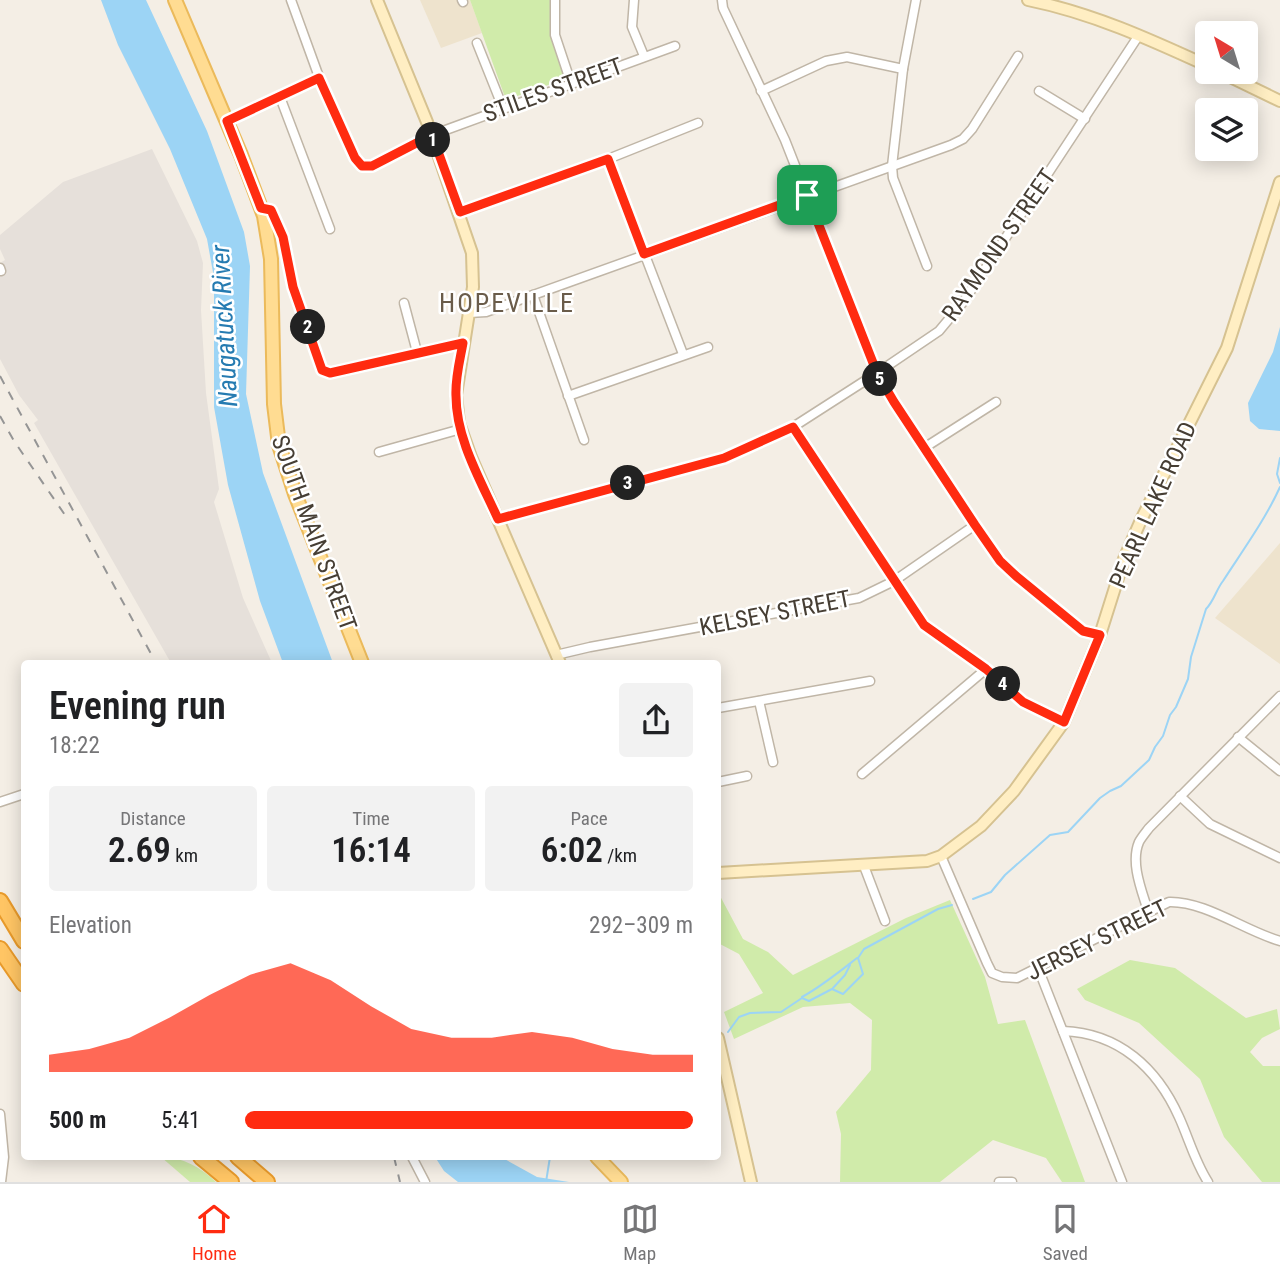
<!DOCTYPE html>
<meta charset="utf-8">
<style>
body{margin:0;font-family:"Roboto Condensed",sans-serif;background:#f2f2f2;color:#202124;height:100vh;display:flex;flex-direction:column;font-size:26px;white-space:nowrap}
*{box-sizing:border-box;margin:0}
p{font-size:23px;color:#757577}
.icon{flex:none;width:38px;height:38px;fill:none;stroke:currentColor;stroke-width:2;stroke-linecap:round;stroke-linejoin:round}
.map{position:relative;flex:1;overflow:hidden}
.panel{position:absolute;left:21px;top:660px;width:700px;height:500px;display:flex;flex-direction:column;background:#fff;border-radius:7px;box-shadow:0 4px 18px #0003}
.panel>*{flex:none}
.needle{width:46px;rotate:322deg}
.fabs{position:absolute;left:1195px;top:21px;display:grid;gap:14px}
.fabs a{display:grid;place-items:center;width:63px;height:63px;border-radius:7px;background:#fff;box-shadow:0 4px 18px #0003;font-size:35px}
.pin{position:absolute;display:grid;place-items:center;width:60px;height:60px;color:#fff;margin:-30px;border-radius:14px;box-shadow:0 4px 10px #0006}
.km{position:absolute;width:35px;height:35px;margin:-18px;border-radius:50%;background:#222;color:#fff;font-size:19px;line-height:35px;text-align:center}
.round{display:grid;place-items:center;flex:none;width:74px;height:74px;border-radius:7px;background:#f2f2f2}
.overview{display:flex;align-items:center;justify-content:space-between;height:119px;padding:0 28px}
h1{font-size:38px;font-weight:600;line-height:52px}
.metrics{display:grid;grid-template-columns:repeat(3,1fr);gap:10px;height:119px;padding:7px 28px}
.metrics div{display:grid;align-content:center;border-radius:7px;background:#f2f2f2;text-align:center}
.metrics b{font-size:35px;font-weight:600}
.metrics small{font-size:19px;font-weight:400}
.metrics p{font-size:19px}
.chart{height:196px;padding:14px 28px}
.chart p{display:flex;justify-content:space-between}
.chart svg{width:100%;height:126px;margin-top:7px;fill:#ff2b10;opacity:.7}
ul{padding:0 28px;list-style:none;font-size:23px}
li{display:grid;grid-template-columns:112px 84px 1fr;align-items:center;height:52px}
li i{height:18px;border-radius:9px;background:#ff2b10}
.dock{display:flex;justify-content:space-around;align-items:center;height:98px;border-top:2px solid #e0e0e0;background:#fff;font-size:19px;color:#757577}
.dock a{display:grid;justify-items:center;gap:4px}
.dock .active{color:#ff2b10}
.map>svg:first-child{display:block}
.industrial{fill:#e6e0da}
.education{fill:#eee3cd}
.green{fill:#d0ebaa}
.water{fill:#9cd4f5}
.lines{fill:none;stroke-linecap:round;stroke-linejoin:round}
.stream{stroke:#9cd4f5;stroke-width:2}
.street-casing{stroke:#c0b6a7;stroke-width:11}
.secondary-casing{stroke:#d6c291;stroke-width:14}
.primary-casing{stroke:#ebba5b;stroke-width:16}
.highway-casing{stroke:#e89a2b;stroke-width:18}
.street{stroke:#fff;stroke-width:8}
.secondary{stroke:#ffeec3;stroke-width:10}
.primary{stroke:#ffdc92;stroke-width:12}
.highway{stroke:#ffc564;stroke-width:14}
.rail{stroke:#959595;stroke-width:2;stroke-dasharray:9 9;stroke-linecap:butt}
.route-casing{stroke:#fff;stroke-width:14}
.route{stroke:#ff2b10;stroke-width:9}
.labels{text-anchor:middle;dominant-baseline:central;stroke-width:5;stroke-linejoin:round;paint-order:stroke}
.street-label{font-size:24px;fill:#463e34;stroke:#fff}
.neighbourhood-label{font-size:26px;letter-spacing:2px;fill:#6a5c4a;stroke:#fff}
.water-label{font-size:26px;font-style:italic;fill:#257bb1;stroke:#fff}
</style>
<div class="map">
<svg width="1280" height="1182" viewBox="0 0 1280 1182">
<rect width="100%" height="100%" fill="#f4eee5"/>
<!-- industrial -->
<path class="industrial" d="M 152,149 L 197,241 L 203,263 L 201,310 L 206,393 L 219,489 L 214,502 L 243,598 L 272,663 L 171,663 L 34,423 L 38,420 L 19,395 L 0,359 L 0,263 L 5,260 L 0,249 L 0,235 L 63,182 Z"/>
<!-- education -->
<g class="education">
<path d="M 420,0 L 470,0 L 482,33 L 441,48 Z"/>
<path d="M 1280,543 L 1280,664 L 1215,618 Z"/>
</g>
<!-- green -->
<g class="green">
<path d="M 470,0 L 551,0 L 550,30 L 565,79 L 506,100 Z"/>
<path d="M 719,894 L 743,939 L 768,952 L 793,975 L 906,918 L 950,900 L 985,977 L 998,1024 L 1025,1020 L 1085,1182 L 1062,1182 L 1046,1158 L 993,1140 L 940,1182 L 840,1182 L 841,1134 L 836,1112 L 871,1070 L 872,1020 L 850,1003 L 803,1007 L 734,1039 L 724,1012 L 763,993 L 739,954 L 718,943 Z"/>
<path d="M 1130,960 L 1175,968 L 1246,1018 L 1277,1009 L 1280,1029 L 1262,1038 L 1250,1052 L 1263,1066 L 1280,1066 L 1280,1182 L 1262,1182 L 1224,1137 L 1200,1079 L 1139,1023 L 1085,1000 L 1077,989 Z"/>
<path d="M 161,1157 C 183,1157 200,1167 216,1182 L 190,1182 Z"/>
</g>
<!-- water -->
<g class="water">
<path d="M 101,0 L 146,0 L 207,131 L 244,232 L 250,266 L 246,394 L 263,473 L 333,663 L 283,663 L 260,601 L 228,485 L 214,407 L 214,278 L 207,239 L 170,149 L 118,45 Z"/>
<path d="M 1280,327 L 1280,431 L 1259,429 L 1250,421 L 1248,403 L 1273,352 Z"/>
<path d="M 435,1157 L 501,1157 L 537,1177 L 569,1182 L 458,1182 L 444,1171 Z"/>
</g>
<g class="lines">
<!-- stream -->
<g class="stream">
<path d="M 1280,458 L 1277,474 L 1280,483"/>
<path d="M 973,899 L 991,892 L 1005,875 L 1050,835 L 1068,832 L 1100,798 L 1110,791 L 1121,786 L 1149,760 L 1155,747 L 1163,736 L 1170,715 L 1176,707 L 1188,679 L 1191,657 L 1206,609 C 1214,601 1216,590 1223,581 C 1243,550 1265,520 1280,487"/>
<path d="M 833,988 L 845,975 L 850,965"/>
<path d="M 802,997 C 822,986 839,972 857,958"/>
<path d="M 728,1032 L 739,1017 L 750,1013 L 781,1012 L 802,998 L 809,1001 L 832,989 L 843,994 L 863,974 L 858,958 L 864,949 L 938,909 L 952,905"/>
<path d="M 546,1182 L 550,1157"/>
</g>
<defs>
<g id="street">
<path d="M 291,0 L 319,77 L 355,158 L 362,166 L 371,166 L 432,135 L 675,46"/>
<path d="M 462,0 L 463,2"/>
<path d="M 555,0 L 555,35 L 571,83"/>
<path d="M 634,0 L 632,27 L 644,56"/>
<path d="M 722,0 L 723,8 L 785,140 L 868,351 L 894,402 L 1000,561 L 1064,617 L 1083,631 L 1100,635"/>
<path d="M 916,0 L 903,69 L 892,166 L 893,178 L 927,266"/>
<path d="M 477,43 L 503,108"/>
<path d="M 761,91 L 826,61 L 847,57 L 903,69"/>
<path d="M 1039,91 L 1085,119"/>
<path d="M 280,97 L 330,229"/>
<path d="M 227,121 L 319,77"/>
<path d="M 608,159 L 683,354"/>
<path d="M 261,208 L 271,210 L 282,234 L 293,287 L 312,336 L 320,366 L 324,371 L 332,372 L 463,343"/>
<path d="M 460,212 L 608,159 L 698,123"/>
<path d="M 0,268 L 1,271"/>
<path d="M 533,295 L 584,440"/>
<path d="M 404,303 L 417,352"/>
<path d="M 469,313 L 486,312 L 951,145 L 963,139 L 972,129 L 1018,56"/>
<path d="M 568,396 L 708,347"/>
<path d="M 793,427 L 924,625 L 986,669 L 1023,702 L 1064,722"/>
<path d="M 924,448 L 996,402"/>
<path d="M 379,452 L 461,429"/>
<path d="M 498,519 L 724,458 L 793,427 L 877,373 L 939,331 L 964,301 L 1139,35"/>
<path d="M 556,655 L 590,647 L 859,598 L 894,581 L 975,525"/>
<path d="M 759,701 L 773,762"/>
<path d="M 718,708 L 870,681"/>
<path d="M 1238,737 L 1280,771"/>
<path d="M 862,774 L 986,669"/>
<path d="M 718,782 L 747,776"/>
<path d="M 1180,796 L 1210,824 L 1280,858"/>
<path d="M 0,802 L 24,794"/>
<path d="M 941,856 L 987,963 L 992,973 L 1002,977 L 1017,978 L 1169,902 C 1205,901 1245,931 1280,941"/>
<path d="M 864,866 L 885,921"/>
<path d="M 1148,911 C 1142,891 1130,863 1139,842 C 1141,838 1146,832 1149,828 L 1280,696"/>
<path d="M 1038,968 L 1122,1182"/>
<path d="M 1063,1031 C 1119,1033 1157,1068 1179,1117 C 1189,1139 1195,1162 1208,1182"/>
<path d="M 0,1114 L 4,1157 L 1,1182"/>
<path d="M 412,1157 L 425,1182"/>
<path d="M 999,1182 L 1012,1182"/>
</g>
<g id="secondary">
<path d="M 377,0 L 427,122 L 472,253 L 473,287 L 456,395 L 459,423 L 471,457 L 560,663"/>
<path d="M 1028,0 C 1092,13 1149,39 1208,66"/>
<path d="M 1220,72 L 1280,101"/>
<path d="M 718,873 L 927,861 L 941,856 L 981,826 L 1014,791 L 1064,722 L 1100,635 L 1124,559 L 1141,520 L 1227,348 L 1280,182"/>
<path d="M 718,1038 L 751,1182"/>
</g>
<g id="primary">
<path d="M 175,0 L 241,155 L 264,216 L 271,259 L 274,404 L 279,445 L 295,494 L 362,663"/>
<path d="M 597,1157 L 621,1182"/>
</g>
<g id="highway">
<path d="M 0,901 L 24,941"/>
<path d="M 0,949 L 24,984"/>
<path d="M 201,1157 L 231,1182"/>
<path d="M 238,1157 L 267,1182"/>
</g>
</defs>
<!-- street casing -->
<use href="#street" class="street-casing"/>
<!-- secondary casing -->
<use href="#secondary" class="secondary-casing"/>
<!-- primary casing -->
<use href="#primary" class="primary-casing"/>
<!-- highway casing -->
<use href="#highway" class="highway-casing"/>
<!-- street -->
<use href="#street" class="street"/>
<!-- secondary -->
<use href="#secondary" class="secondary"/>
<!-- primary -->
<use href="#primary" class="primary"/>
<!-- highway -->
<use href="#highway" class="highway"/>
<!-- rail -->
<g class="rail">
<path d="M 0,376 L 156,663"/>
<path d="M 0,416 L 14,441 L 65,515"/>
<path d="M 394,1157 L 400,1182"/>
</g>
</g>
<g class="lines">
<defs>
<path id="route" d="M 319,78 L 355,158 L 362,166 L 372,166 L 432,135 L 460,212 L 608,159 L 644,254 L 807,195 L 877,373 L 894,402 L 975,525 L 1000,561 L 1016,576 L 1083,631 L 1100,635 L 1064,722 L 1023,702 L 986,669 L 924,625 L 793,427 L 724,458 L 498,519 C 481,481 456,439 456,396 C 455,378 460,360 463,343 L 330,373 L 322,370 L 293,287 L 283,237 L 271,210 L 261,208 L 227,121 Z"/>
</defs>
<!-- route casing -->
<use href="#route" class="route-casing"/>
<!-- route -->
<use href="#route" class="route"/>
</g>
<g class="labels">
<!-- street labels -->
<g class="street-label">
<text transform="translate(553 90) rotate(-20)">STILES STREET</text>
<text transform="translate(999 245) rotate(-55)">RAYMOND STREET</text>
<text transform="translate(1153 505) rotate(-66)">PEARL LAKE ROAD</text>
<text transform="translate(314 533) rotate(70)">SOUTH MAIN STREET</text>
<text transform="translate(775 613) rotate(-11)">KELSEY STREET</text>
<text transform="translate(1097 940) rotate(-26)">JERSEY STREET</text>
</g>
<!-- neighbourhood labels -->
<g class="neighbourhood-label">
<text x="507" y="303">HOPEVILLE</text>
</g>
<!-- water labels -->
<g class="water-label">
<text transform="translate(224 326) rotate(-93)">Naugatuck River</text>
</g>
</g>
</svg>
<div class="fabs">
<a><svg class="needle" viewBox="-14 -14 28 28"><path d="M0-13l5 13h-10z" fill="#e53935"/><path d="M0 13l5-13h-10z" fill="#757577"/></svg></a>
<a><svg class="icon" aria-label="layers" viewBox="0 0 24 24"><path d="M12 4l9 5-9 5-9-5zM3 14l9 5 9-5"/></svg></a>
</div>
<div class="pin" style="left:807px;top:195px;background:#1e9e55"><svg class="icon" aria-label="arrive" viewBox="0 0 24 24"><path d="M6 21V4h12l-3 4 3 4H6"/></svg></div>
<b class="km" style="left:433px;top:140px">1</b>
<b class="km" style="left:308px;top:327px">2</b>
<b class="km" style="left:628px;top:483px">3</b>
<b class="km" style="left:1003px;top:684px">4</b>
<b class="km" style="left:880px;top:379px">5</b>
<section class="panel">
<div class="overview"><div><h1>Evening run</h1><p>18:22</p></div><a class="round"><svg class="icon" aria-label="share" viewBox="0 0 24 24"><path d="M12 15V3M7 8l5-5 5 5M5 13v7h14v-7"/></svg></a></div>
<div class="metrics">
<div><p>Distance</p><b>2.69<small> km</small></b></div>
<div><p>Time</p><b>16:14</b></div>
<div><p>Pace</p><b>6:02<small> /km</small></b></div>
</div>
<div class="chart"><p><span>Elevation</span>292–309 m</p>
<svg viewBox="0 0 160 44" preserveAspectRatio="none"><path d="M0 44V38L10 36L20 32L30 25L40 17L50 10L60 6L70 12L80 21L90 29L100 32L110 32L120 30L130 32L140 36L150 38L160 38V44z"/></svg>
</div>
<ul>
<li><b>500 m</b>5:41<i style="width:100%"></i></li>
</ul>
</section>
</div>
<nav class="dock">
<a class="active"><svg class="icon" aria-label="home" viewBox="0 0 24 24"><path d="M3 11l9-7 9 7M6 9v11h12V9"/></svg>Home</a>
<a><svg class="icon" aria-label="map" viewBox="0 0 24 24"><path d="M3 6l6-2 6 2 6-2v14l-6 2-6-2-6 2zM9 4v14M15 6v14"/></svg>Map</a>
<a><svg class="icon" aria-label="saved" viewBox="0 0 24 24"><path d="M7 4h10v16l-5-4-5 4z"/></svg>Saved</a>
</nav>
